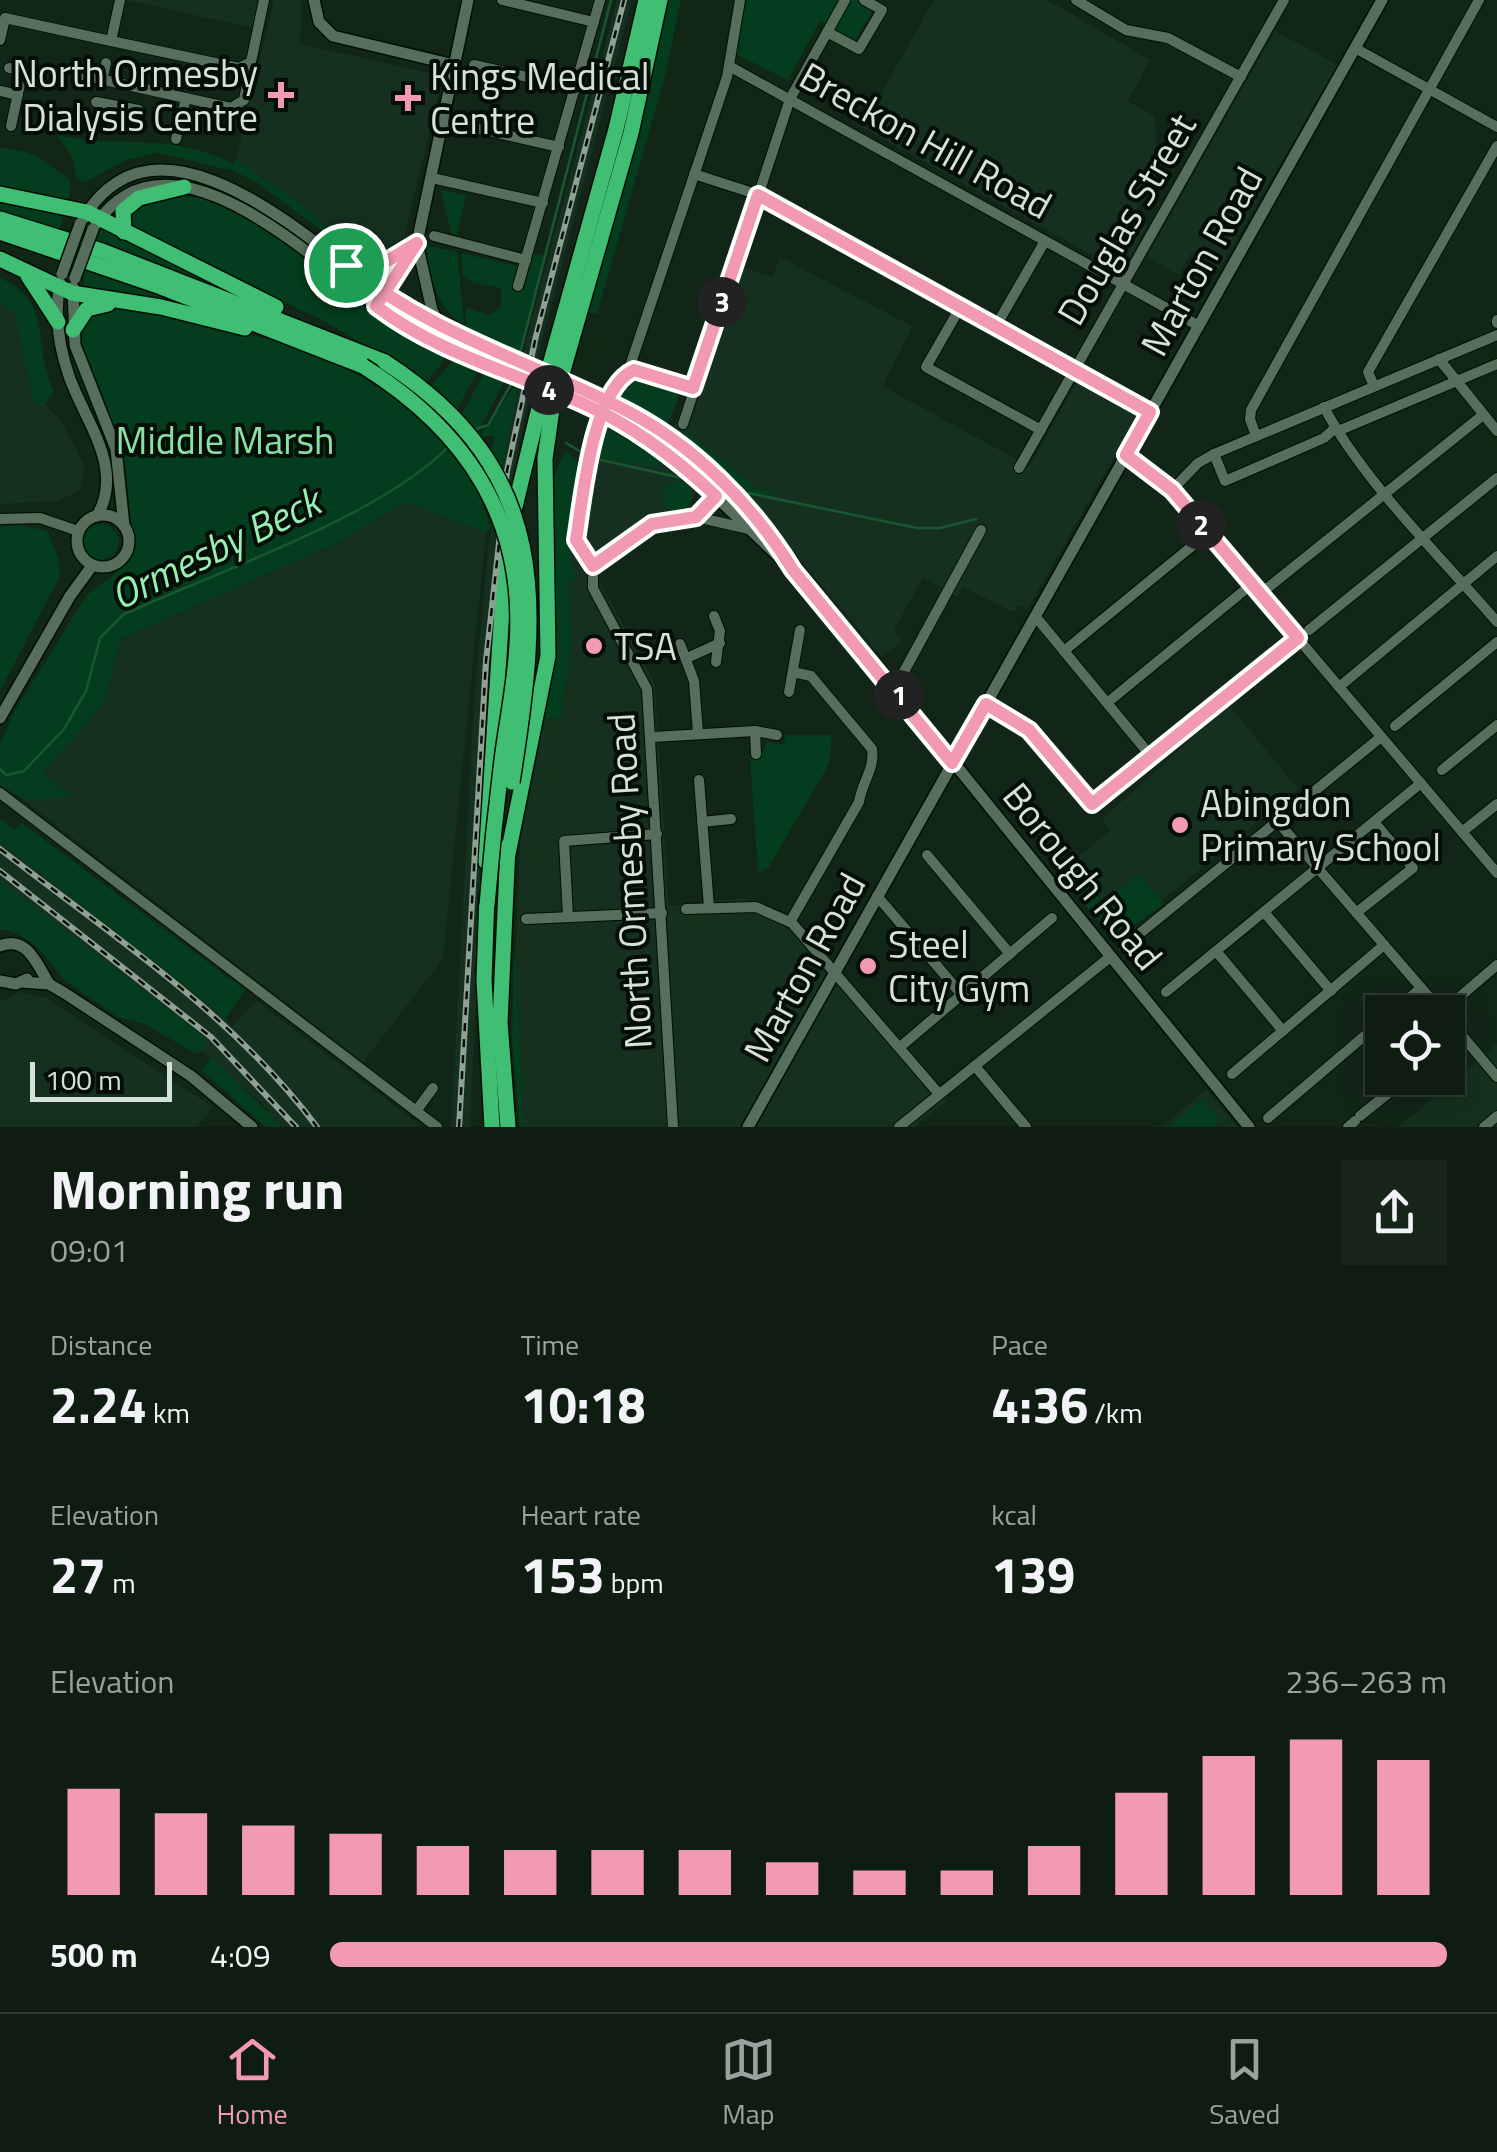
<!DOCTYPE html>
<meta charset="utf-8">
<style>
body{margin:0;font-family:"Titillium Web",sans-serif;background:#17251b;color:#f1f3f6;height:100vh;display:flex;flex-direction:column;font-size:38px;white-space:nowrap}
*{box-sizing:border-box;margin:0}
p{font-size:32px;color:#9ba19f}
.icon{flex:none;width:55px;height:55px;fill:none;stroke:currentColor;stroke-width:2;stroke-linecap:round;stroke-linejoin:round}
.map{position:relative;height:1127px;overflow:hidden}
.drawer{display:flex;flex-direction:column;background:#0e1c12;flex:1}
.drawer>*{flex:none}
.tools{position:absolute;left:1365px;top:995px;display:grid;gap:20px}
.tools a{display:grid;place-items:center;width:100px;height:100px;border-radius:0px;background:#0e1c12;box-shadow:0 5px 25px #0003,0 0 0 2px #2e3a32;font-size:50px}
.scale{position:absolute;left:30px;bottom:25px;width:142px;box-sizing:border-box;padding-left:10px;border:5px solid #d5e2d8;border-top:0;font-size:28px;line-height:35px;white-space:nowrap;color:#d5e2d8;-webkit-text-stroke:8px #050d07;paint-order:stroke}
.pin{position:absolute;display:grid;place-items:center;width:85px;height:85px;color:#fff;margin:-42px;border:5px solid #fff;border-radius:50%;box-shadow:0 2px 10px #0007}
.km{position:absolute;width:50px;height:50px;margin:-25px;border-radius:50%;background:#222;color:#fff;font-size:28px;line-height:50px;text-align:center}
.round{display:grid;place-items:center;flex:none;width:105px;height:105px;border-radius:0px;background:#17251b}
.summary{display:flex;align-items:center;justify-content:space-between;height:170px;padding:0 50px}
h1{font-size:55px;font-weight:700;line-height:75px}
.figures{display:grid;grid-template-columns:repeat(3,1fr);gap:15px;height:170px;padding:10px 50px}
.figures div{display:grid;align-content:center}
.figures b{font-size:50px;font-weight:700}
.figures small{font-size:28px;font-weight:400}
.figures p{font-size:28px}
.chart{height:280px;padding:20px 50px}
.chart p{display:flex;justify-content:space-between}
.chart svg{width:100%;height:180px;margin-top:10px;stroke:#f19ab1;stroke-width:6}
ul{padding:0 50px;list-style:none;font-size:32px}
li{display:grid;grid-template-columns:160px 120px 1fr;align-items:center;height:75px}
li i{height:25px;border-radius:12px;background:#f19ab1}
.tab-bar{display:flex;justify-content:space-around;align-items:center;height:140px;border-top:2px solid #2e3a32;background:#0e1c12;font-size:28px;color:#9ba19f}
.tab-bar a{display:grid;justify-items:center;gap:5px}
.tab-bar .selected{color:#f19ab1}
.map>svg:first-child{display:block}
.built{fill:#15301e}
.green{fill:#033d1d}
.lines{fill:none;stroke-linecap:round;stroke-linejoin:round}
.stream{stroke:#195731;stroke-width:2.5}
.minor-casing{stroke:#000f04;stroke-width:12}
.tertiary-casing{stroke:#000f04;stroke-width:14}
.trunk-casing{stroke:#000f04;stroke-width:18}
.minor{stroke:#576e5d;stroke-width:10}
.tertiary{stroke:#576e5d;stroke-width:11}
.trunk{stroke:#40bf74;stroke-width:15}
.rail-casing{stroke:#90a095;stroke-width:6}
.rail{stroke:#050d07;stroke-width:2.5;stroke-dasharray:8;stroke-linecap:butt}
.tertiary-bridge-casing{stroke:#000f04;stroke-width:14;stroke-linecap:butt}
.trunk-bridge-casing{stroke:#000f04;stroke-width:18;stroke-linecap:butt}
.tertiary-bridge{stroke:#576e5d;stroke-width:11}
.trunk-bridge{stroke:#40bf74;stroke-width:15}
.route-casing{stroke:#fff;stroke-width:20}
.route{stroke:#f19ab1;stroke-width:12}
.poi-dot{fill:#f19ab1;stroke:#050d07;stroke-width:4}
.labels{text-anchor:middle;dominant-baseline:central;stroke-width:8;stroke-linejoin:round;paint-order:stroke}
.poi-label{font-size:38px;fill:#d5e2d8;stroke:#050d07;text-anchor:start}
.street-label{font-size:38px;fill:#d5e2d8;stroke:#050d07}
.park-label{font-size:38px;fill:#8ae0a4;stroke:#050d07}
.water-label{font-size:40px;font-style:italic;fill:#98efb2;stroke:#050d07}
</style>
<div class="map">
<svg width="1497" height="1127" viewBox="0 0 1497 1127">
<rect width="100%" height="100%" fill="#122618"/>
<!-- built -->
<g class="built">
<path d="M 126,0 L 260,0 L 253,28 Z"/>
<path d="M 274,0 L 302,0 L 300,44 L 435,74 L 440,89 L 404,237 L 372,258 L 353,254 L 304,206 L 236,159 Z"/>
<path d="M 617,0 L 632,0 L 539,351 L 512,477 L 501,557 L 489,710 L 470,1127 L 451,1127 L 474,703 L 488,547 L 527,337 Z"/>
<path d="M 934,0 L 1047,0 L 1150,60 L 1128,101 L 1155,117 L 1158,172 L 1133,216 L 1148,225 L 1122,272 L 862,127 Z"/>
<path d="M 1275,31 L 1338,65 L 1219,269 L 1191,253 L 1179,275 L 1147,257 Z"/>
<path d="M 780,257 L 912,326 L 882,386 L 1029,466 L 1078,380 L 1138,415 L 1027,610 L 1018,605 L 1014,612 L 963,587 L 957,597 L 923,577 L 894,630 L 902,641 L 882,657 L 772,526 L 672,432 L 738,266 L 773,277 Z"/>
<path d="M 0,296 L 16,308 L 42,401 L 61,421 L 85,467 L 80,490 L 58,501 L 0,504 Z"/>
<path d="M 592,420 L 641,447 L 696,490 L 688,512 L 646,522 L 592,567 L 655,684 L 669,906 L 744,898 L 794,933 L 824,970 L 844,974 L 947,1101 L 914,1127 L 520,1127 L 512,1038 L 520,845 L 537,727 L 569,581 L 575,577 L 566,554 L 566,539 Z"/>
<path d="M 405,502 L 486,533 L 443,959 L 363,1062 L 21,798 L 104,703 L 121,639 L 341,541 Z"/>
<path d="M 1229,705 L 1298,789 L 1116,938 L 1060,871 L 1110,831 L 1102,819 Z"/>
<path d="M 0,841 L 223,1015 L 231,1027 L 257,1001 L 422,1127 L 280,1127 L 258,1100 L 182,1034 L 0,914 Z"/>
<path d="M 19,992 L 46,998 L 213,1107 L 196,1127 L 0,1127 L 0,1002 Z"/>
<path d="M 1497,1044 L 1497,1127 L 1399,1127 Z"/>
<path d="M 1206,1089 L 1237,1127 L 1153,1127 L 1165,1125 Z"/>
</g>
<!-- green -->
<g class="green">
<path d="M 665,0 L 681,0 L 665,76 L 597,314 L 586,311 Z"/>
<path d="M 746,0 L 859,0 L 874,9 L 855,40 L 820,21 L 788,80 L 736,54 Z"/>
<path d="M 57,135 C 125,150 165,130 234,164 L 236,159 L 304,206 L 353,254 L 258,183 L 234,171 L 158,153 L 126,160 L 85,182 L 77,179 L 72,157 Z"/>
<path d="M 0,148 C 38,151 41,159 70,180 L 69,201 L 0,189 Z"/>
<path d="M 440,190 L 466,195 L 457,235 L 452,234 Z"/>
<path d="M 175,196 C 223,195 281,231 311,267 L 310,273 L 420,343 L 420,348 L 447,356 L 427,382 L 322,320 L 127,227 L 130,206 Z"/>
<path d="M 0,200 L 59,212 L 63,218 L 59,229 L 0,211 Z"/>
<path d="M 103,229 L 109,229 L 234,292 L 232,295 L 93,240 Z"/>
<path d="M 426,245 L 457,252 L 464,324 C 436,310 430,275 426,245 Z"/>
<path d="M 461,253 L 518,266 L 513,286 L 524,290 L 533,254 L 544,256 L 519,353 L 465,330 L 466,308 L 490,315 L 501,307 L 501,290 L 497,287 L 473,283 L 463,276 Z"/>
<path d="M 83,270 L 188,306 L 187,310 L 84,288 Z"/>
<path d="M 0,278 C 55,303 31,344 54,392 L 44,405 L 34,405 L 15,313 L 0,303 Z"/>
<path d="M 102,306 C 251,328 441,363 491,528 L 486,533 L 405,502 L 341,541 L 121,639 L 104,703 L 43,773 L 71,796 L 26,801 L 0,785 L 0,744 L 15,710 L 87,595 L 123,567 L 134,551 L 125,464 L 85,365 L 78,333 L 80,324 Z"/>
<path d="M 454,359 L 479,370 L 457,409 L 432,385 Z"/>
<path d="M 484,373 L 504,382 L 478,433 L 462,414 Z"/>
<path d="M 636,380 L 680,393 L 667,426 L 616,396 L 624,384 Z"/>
<path d="M 514,387 L 518,388 L 502,471 L 492,455 L 494,436 L 479,437 Z"/>
<path d="M 696,395 L 687,432 L 756,488 L 777,492 C 740,507 705,450 683,432 Z"/>
<path d="M 605,426 L 660,461 L 656,468 L 598,457 Z"/>
<path d="M 565,450 L 580,465 C 573,504 560,539 576,577 L 569,582 C 569,600 571,620 571,638 C 572,666 560,689 563,716 L 540,720 L 550,489 Z"/>
<circle cx="677" cy="497" r="15"/>
<circle cx="101" cy="542" r="18"/>
<path d="M 20,525 L 47,531 L 58,557 L 60,576 L 0,691 L 0,527 Z"/>
<path d="M 786,735 L 832,735 L 829,764 L 769,867 L 758,874 L 750,756 L 761,755 L 767,742 L 784,744 Z"/>
<path d="M 0,819 L 15,830 L 22,823 L 245,990 L 224,1021 L 222,1015 L 0,842 Z"/>
<path d="M 1071,864 L 1103,903 L 1138,874 L 1164,903 L 1114,941 L 1060,873 Z"/>
<path d="M 0,880 L 208,1040 L 198,1055 L 145,1024 L 118,1017 L 66,981 L 33,943 L 14,932 L 0,929 Z"/>
<path d="M 514,954 L 515,953 L 524,1127 L 520,1127 L 512,1038 Z"/>
<path d="M 212,1057 L 282,1127 L 266,1127 L 201,1070 Z"/>
<path d="M 1202,1099 L 1220,1120 L 1212,1127 L 1169,1127 Z"/>
</g>
<g class="lines">
<!-- stream -->
<g class="stream">
<path d="M 519,357 L 611,0"/>
<path d="M 470,431 L 488,425 L 514,379"/>
<path d="M 566,443 L 583,453"/>
<path d="M 601,460 L 682,478"/>
<path d="M 748,493 L 917,528 L 940,528 L 976,519"/>
<path d="M 0,769 L 6,775 L 24,771 L 64,729 L 86,691 L 100,638 L 124,614 C 215,573 381,516 448,447"/>
</g>
<defs>
<g id="minor">
<path d="M 120,0 L 111,41 L 239,68 L 251,62 L 264,0"/>
<path d="M 502,0 L 594,22"/>
<path d="M 1076,0 L 1126,30 L 1168,38 L 1241,77"/>
<path d="M 827,32 L 859,49 L 882,10 L 864,0"/>
<path d="M 0,40 L 5,18 L 111,41"/>
<path d="M 1355,48 L 1497,127"/>
<path d="M 474,65 L 575,88"/>
<path d="M 729,66 L 1199,326"/>
<path d="M 9,68 L 23,70 L 11,126"/>
<path d="M 77,74 L 231,108 L 244,100 L 251,62"/>
<path d="M 102,80 L 106,63"/>
<path d="M 0,91 L 18,95"/>
<path d="M 96,102 L 139,110"/>
<path d="M 444,121 L 559,147"/>
<path d="M 176,139 L 186,98"/>
<path d="M 694,174 L 759,195 L 1150,412"/>
<path d="M 432,178 L 543,203"/>
<path d="M 434,236 L 526,260"/>
<path d="M 518,286 L 600,0"/>
<path d="M 961,306 L 926,367 L 1041,430"/>
<path d="M 1497,320 L 1497,323"/>
<path d="M 996,326 L 1045,241"/>
<path d="M 1439,359 L 1497,431"/>
<path d="M 628,372 L 642,369 L 693,388"/>
<path d="M 1374,386 L 1368,372 L 1497,146"/>
<path d="M 1324,407 C 1362,480 1443,559 1497,622"/>
<path d="M 683,424 L 790,99 L 845,0"/>
<path d="M 1338,431 L 1497,364"/>
<path d="M 1256,436 L 1250,419 L 1251,410 L 1479,0"/>
<path d="M 1214,454 L 1225,481 L 1324,438 L 1335,428"/>
<path d="M 1125,455 L 1172,490 L 1497,873"/>
<path d="M 1019,468 L 1284,0"/>
<path d="M 1172,490 L 1198,463 L 1214,454 L 1497,335"/>
<path d="M 696,517 L 749,529"/>
<path d="M 0,519 L 40,518 L 78,531"/>
<path d="M 593,566 L 575,540 C 586,485 588,415 628,372 L 727,77 L 740,0"/>
<path d="M 1260,594 L 1483,415"/>
<path d="M 714,616 L 720,631 L 716,662"/>
<path d="M 1035,616 L 1150,755"/>
<path d="M 1309,630 L 1497,478"/>
<path d="M 680,644 L 694,681 L 698,733"/>
<path d="M 1064,651 L 1208,533"/>
<path d="M 687,658 L 720,643"/>
<path d="M 1339,687 L 1497,556"/>
<path d="M 894,690 L 981,530"/>
<path d="M 789,692 L 800,630"/>
<path d="M 986,703 L 1029,731 L 1092,803 L 1297,638"/>
<path d="M 1107,703 L 1252,584"/>
<path d="M 1395,726 L 1497,642"/>
<path d="M 755,731 L 756,754"/>
<path d="M 653,737 L 755,731 L 777,735"/>
<path d="M 1442,770 L 1497,725"/>
<path d="M 699,780 L 709,907"/>
<path d="M 0,793 L 437,1127"/>
<path d="M 702,822 L 731,819"/>
<path d="M 1278,822 L 1442,1012"/>
<path d="M 1462,832 L 1497,804"/>
<path d="M 927,855 L 1010,954"/>
<path d="M 877,896 L 962,995"/>
<path d="M 686,909 L 756,907 L 792,923 L 939,1094"/>
<path d="M 1264,912 L 1331,991"/>
<path d="M 1356,913 L 1413,868 L 1374,822"/>
<path d="M 568,916 L 564,841 L 657,834"/>
<path d="M 526,919 L 662,913"/>
<path d="M 790,922 L 859,802 C 862,782 875,769 872,749 L 811,676 L 793,672"/>
<path d="M 1123,947 L 1381,737"/>
<path d="M 1216,951 L 1283,1031"/>
<path d="M 1166,992 L 1421,783"/>
<path d="M 1392,1012 L 1421,988"/>
<path d="M 1442,1012 L 1497,965"/>
<path d="M 1448,1019 L 1497,1077"/>
<path d="M 900,1047 L 1052,918"/>
<path d="M 975,1066 L 1026,1127"/>
<path d="M 1232,1074 L 1384,945"/>
<path d="M 416,1111 L 433,1088"/>
<path d="M 1360,1116 L 1407,1078"/>
<path d="M 1268,1118 L 1382,1021"/>
<path d="M 673,1127 L 647,689 L 593,588 L 593,566 L 652,524 L 696,517 L 718,494"/>
<path d="M 899,1127 L 1110,957"/>
<path d="M 1348,1127 L 1355,1121"/>
<path d="M 1484,1127 L 1497,1116"/>
</g>
<g id="tertiary">
<path d="M 314,0 L 319,22 L 333,36 L 454,65"/>
<path d="M 83,219 C 158,93 314,244 386,297 C 406,312 429,324 452,334"/>
<path d="M 96,224 C 172,114 321,268 390,316 C 407,328 426,337 444,346"/>
<path d="M 417,243 L 432,310 L 442,330"/>
<path d="M 348,265 L 382,265 L 413,245"/>
<path d="M 60,283 C 54,314 59,347 69,376 C 85,422 125,468 97,516"/>
<path d="M 73,287 L 75,345 L 116,449 L 124,526"/>
<path d="M 381,298 L 417,243 L 468,0"/>
<path d="M 625,410 L 696,457 L 758,521 L 1249,1127"/>
<path d="M 618,421 L 687,469 L 779,557"/>
<circle cx="103" cy="541" r="26"/>
<path d="M 0,718 L 70,596 L 92,566"/>
<path d="M 0,946 C 27,935 37,964 49,984"/>
<path d="M 0,981 L 16,984 L 27,979"/>
<path d="M 22,982 L 49,984 L 66,994 L 191,1076 L 252,1127"/>
<path d="M 748,1127 L 1382,0"/>
</g>
<g id="trunk">
<path d="M 0,194 L 87,212 L 276,307"/>
<path d="M 0,219 L 102,251 L 385,362"/>
<path d="M 0,232 L 161,287 L 363,366"/>
<path d="M 124,232 L 123,211 L 139,198 L 184,187"/>
<path d="M 0,259 L 72,293 L 161,307 L 245,328"/>
<path d="M 28,276 L 58,322"/>
<path d="M 73,330 L 87,309 L 108,304"/>
<path d="M 512,519 L 546,379 L 616,129 L 646,0"/>
<path d="M 508,854 L 548,656 L 545,459 L 552,409 L 631,133 L 660,0"/>
<path d="M 486,862 L 506,546"/>
<path d="M 487,895 L 484,980 L 492,1127"/>
<path d="M 508,1127 L 500,1022 L 508,846"/>
</g>
</defs>
<!-- minor casing -->
<use href="#minor" class="minor-casing"/>
<!-- tertiary casing -->
<use href="#tertiary" class="tertiary-casing"/>
<!-- trunk casing -->
<use href="#trunk" class="trunk-casing"/>
<!-- minor -->
<use href="#minor" class="minor"/>
<!-- tertiary -->
<use href="#tertiary" class="tertiary"/>
<!-- trunk -->
<use href="#trunk" class="trunk"/>
<defs>
<g id="rail">
<path d="M 0,849 C 110,934 233,1014 317,1127"/>
<path d="M 0,871 L 211,1037 L 296,1127"/>
<path d="M 459,1127 L 486,661 L 507,471 L 536,336 L 624,0"/>
</g>
</defs>
<!-- rail casing -->
<use href="#rail" class="rail-casing"/>
<!-- rail -->
<use href="#rail" class="rail"/>
<defs>
<g id="tertiary-bridge">
<path d="M 62,274 L 80,224"/>
<path d="M 75,278 L 93,229"/>
<path d="M 452,334 L 625,410"/>
<path d="M 444,346 L 618,421"/>
</g>
<g id="trunk-bridge">
<path d="M 385,362 C 554,472 540,605 512,782"/>
<path d="M 363,366 C 467,431 526,520 517,645 C 515,684 507,721 502,760 C 496,808 491,856 487,905"/>
</g>
</defs>
<!-- tertiary-bridge casing -->
<use href="#tertiary-bridge" class="tertiary-bridge-casing"/>
<!-- trunk-bridge casing -->
<use href="#trunk-bridge" class="trunk-bridge-casing"/>
<!-- tertiary-bridge -->
<use href="#tertiary-bridge" class="tertiary-bridge"/>
<!-- trunk-bridge -->
<use href="#trunk-bridge" class="trunk-bridge"/>
</g>
<g class="lines">
<defs>
<path id="route" d="M 346,265 C 430,333 528,361 623,409 C 693,444 752,504 793,570 L 952,763 L 986,704 L 1029,730 L 1092,804 L 1298,638 L 1172,490 L 1126,455 L 1150,412 L 758,195 L 693,388 L 634,370 C 592,389 583,498 576,540 L 593,566 L 652,524 L 696,517 L 716,496 C 677,459 634,426 584,404 C 515,373 437,353 376,306 C 390,285 403,264 417,243 L 382,264 L 346,265"/>
</defs>
<!-- route casing -->
<use href="#route" class="route-casing"/>
<!-- route -->
<use href="#route" class="route"/>
</g>
<!-- markers -->
<g class="poi-dot">
<path d="M276 80h10v10h10v10h-10v10h-10v-10h-10v-10h10z"/>
<path d="M403 83h10v10h10v10h-10v10h-10v-10h-10v-10h10z"/>
<circle cx="594" cy="646" r="10"/>
<circle cx="1180" cy="825" r="10"/>
<circle cx="868" cy="966" r="10"/>
</g>
<g class="labels">
<!-- poi labels -->
<g class="poi-label">
<text x="258" y="73" text-anchor="end">North Ormesby<tspan x="258" dy="44">Dialysis Centre</tspan></text>
<text x="430" y="76">Kings Medical<tspan x="430" dy="44">Centre</tspan></text>
<text x="614" y="646">TSA</text>
<text x="1200" y="803">Abingdon<tspan x="1200" dy="44">Primary School</tspan></text>
<text x="888" y="944">Steel<tspan x="888" dy="44">City Gym</tspan></text>
</g>
<!-- street labels -->
<g class="street-label">
<text transform="translate(926 140) rotate(29)">Breckon Hill Road</text>
<text transform="translate(1126 219) rotate(-60)">Douglas Street</text>
<text transform="translate(1201 261) rotate(-61)">Marton Road</text>
<text transform="translate(1083 876) rotate(51)">Borough Road</text>
<text transform="translate(629 881) rotate(-93)">North Ormesby Road</text>
<text transform="translate(804 967) rotate(-61)">Marton Road</text>
</g>
<!-- park labels -->
<g class="park-label">
<text x="225" y="440">Middle Marsh</text>
</g>
<!-- water labels -->
<g class="water-label">
<text transform="translate(215 548) rotate(-26)">Ormesby Beck</text>
</g>
</g>
</svg>
<div class="tools">
<a><svg class="icon" aria-label="locate" viewBox="0 0 24 24"><circle cx="12" cy="12" r="6"/><path d="M12 2v4M12 18v4M2 12h4M18 12h4"/></svg></a>
</div>
<div class="scale">100 m</div>
<div class="pin" style="left:346px;top:265px;background:#1e9e55"><svg class="icon" aria-label="arrive" viewBox="0 0 24 24"><path d="M6 21V4h12l-3 4 3 4H6"/></svg></div>
<b class="km" style="left:899px;top:695px">1</b>
<b class="km" style="left:1201px;top:525px">2</b>
<b class="km" style="left:722px;top:302px">3</b>
<b class="km" style="left:549px;top:390px">4</b>
</div>
<section class="drawer">
<div class="summary"><div><h1>Morning run</h1><p>09:01</p></div><a class="round"><svg class="icon" aria-label="share" viewBox="0 0 24 24"><path d="M12 15V3M7 8l5-5 5 5M5 13v7h14v-7"/></svg></a></div>
<div class="figures">
<div><p>Distance</p><b>2.24<small> km</small></b></div>
<div><p>Time</p><b>10:18</b></div>
<div><p>Pace</p><b>4:36<small> /km</small></b></div>
</div>
<div class="figures">
<div><p>Elevation</p><b>27<small> m</small></b></div>
<div><p>Heart rate</p><b>153<small> bpm</small></b></div>
<div><p>kcal</p><b>139</b></div>
</div>
<div class="chart"><p><span>Elevation</span>236–263 m</p>
<svg viewBox="0 0 160 44" preserveAspectRatio="none"><path d="M5 44V18M15 44V24M25 44V27M35 44V29M45 44V32M55 44V33M65 44V33M75 44V33M85 44V36M95 44V38M105 44V38M115 44V32M125 44V19M135 44V10M145 44V6M155 44V11"/></svg>
</div>
<ul>
<li><b>500 m</b>4:09<i style="width:100%"></i></li>
</ul>
</section>
<nav class="tab-bar">
<a class="selected"><svg class="icon" aria-label="home" viewBox="0 0 24 24"><path d="M3 11l9-7 9 7M6 9v11h12V9"/></svg>Home</a>
<a><svg class="icon" aria-label="map" viewBox="0 0 24 24"><path d="M3 6l6-2 6 2 6-2v14l-6 2-6-2-6 2zM9 4v14M15 6v14"/></svg>Map</a>
<a><svg class="icon" aria-label="saved" viewBox="0 0 24 24"><path d="M7 4h10v16l-5-4-5 4z"/></svg>Saved</a>
</nav>
